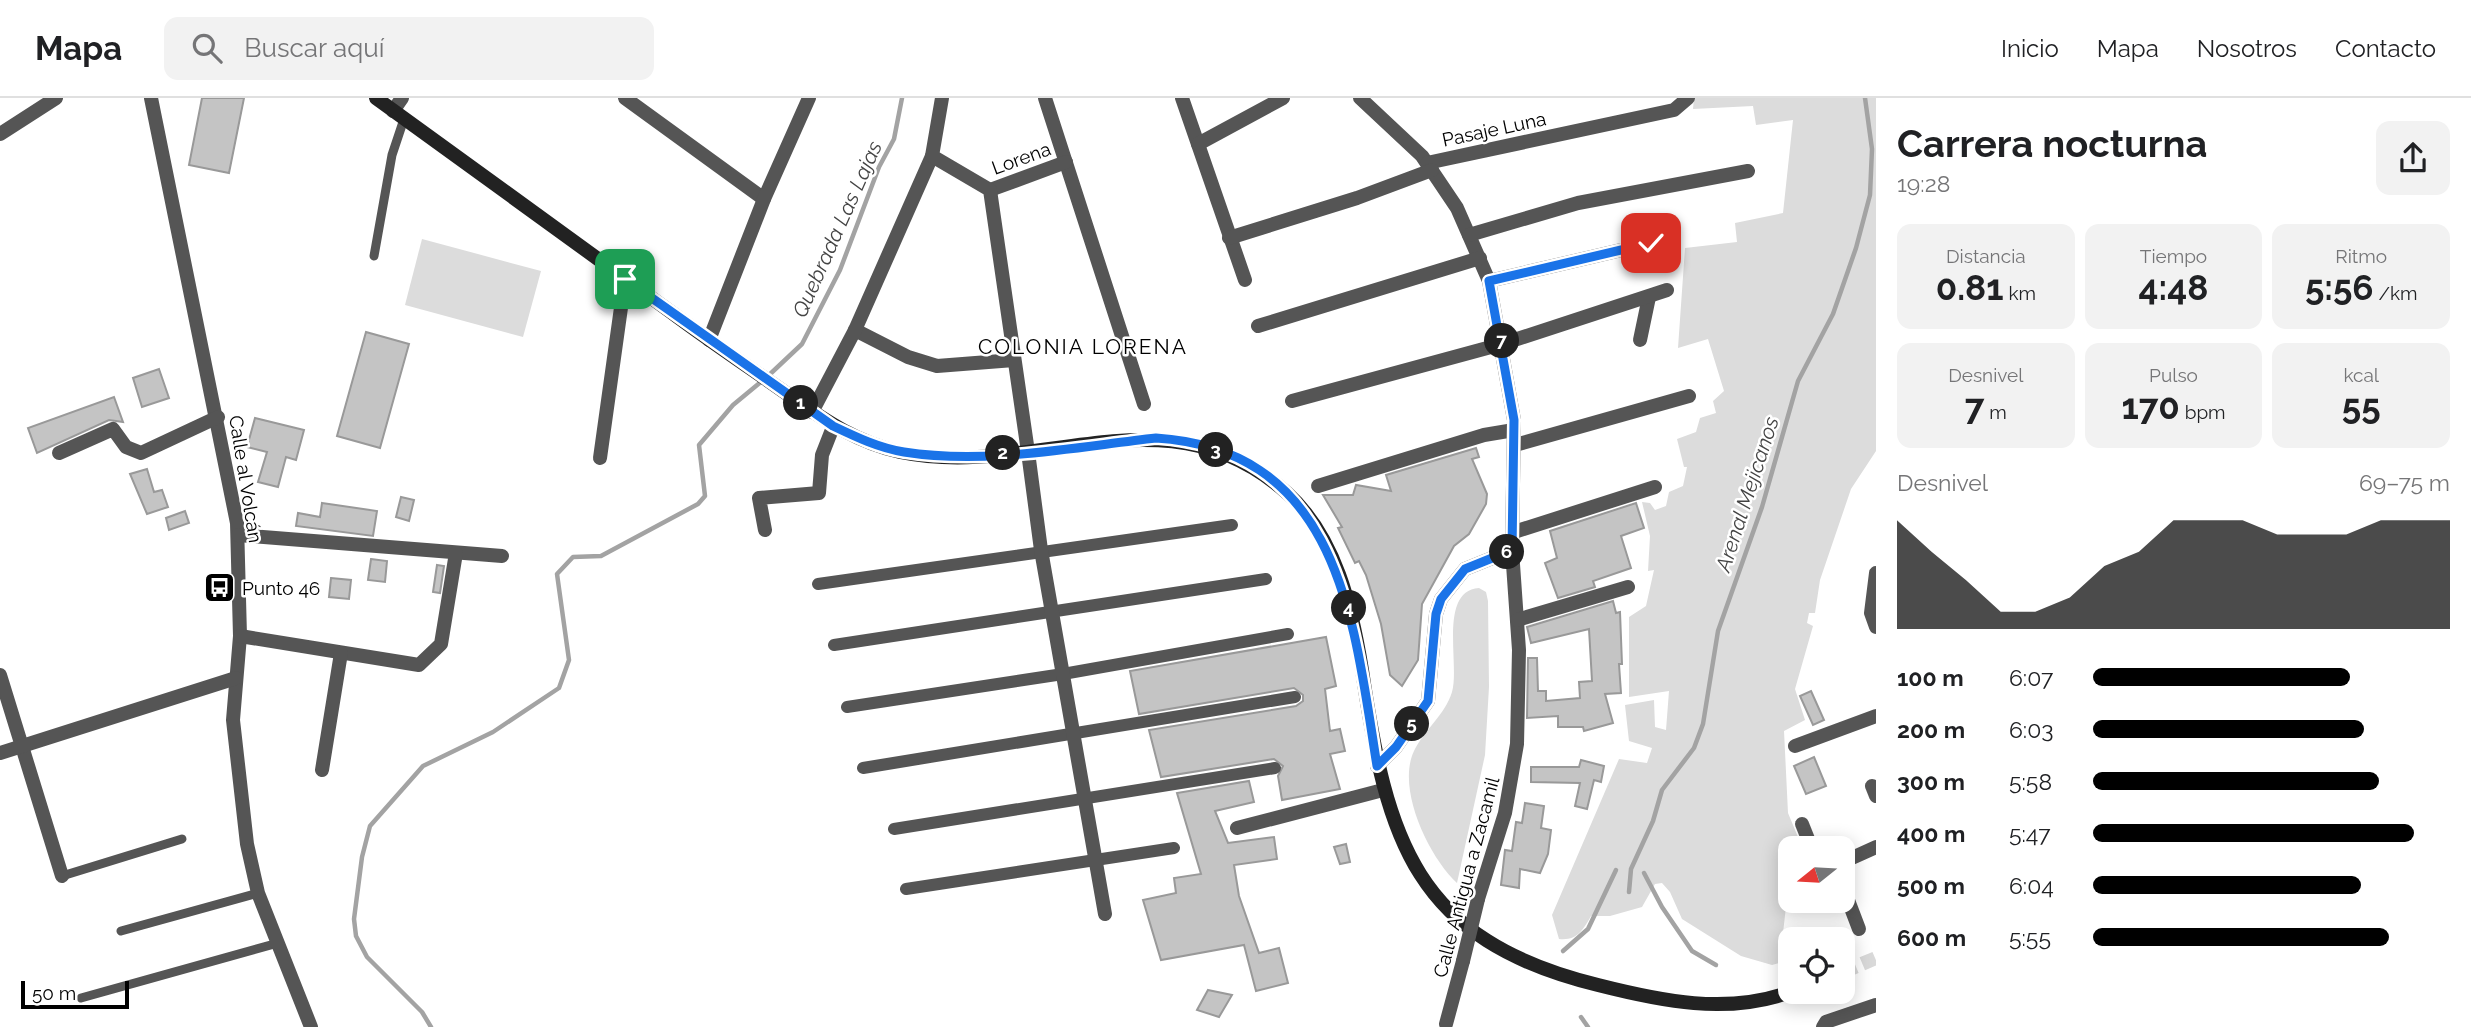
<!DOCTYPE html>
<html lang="es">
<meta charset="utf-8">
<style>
body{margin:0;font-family:Raleway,sans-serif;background:#f2f2f2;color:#202124;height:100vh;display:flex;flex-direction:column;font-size:26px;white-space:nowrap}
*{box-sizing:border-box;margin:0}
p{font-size:23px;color:#757577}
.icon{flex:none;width:38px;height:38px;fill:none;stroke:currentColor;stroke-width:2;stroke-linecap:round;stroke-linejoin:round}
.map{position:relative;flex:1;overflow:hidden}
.drawer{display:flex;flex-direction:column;background:#fff;width:595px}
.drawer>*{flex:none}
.needle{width:46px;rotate:252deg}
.tools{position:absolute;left:1778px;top:738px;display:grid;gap:14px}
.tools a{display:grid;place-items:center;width:77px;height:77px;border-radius:14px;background:#fff;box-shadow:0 4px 18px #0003;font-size:35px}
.scale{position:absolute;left:21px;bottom:18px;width:108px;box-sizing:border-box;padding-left:7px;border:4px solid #000;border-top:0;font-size:19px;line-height:24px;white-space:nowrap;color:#000;-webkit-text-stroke:5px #fff;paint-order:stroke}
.pin{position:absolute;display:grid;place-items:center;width:60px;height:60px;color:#fff;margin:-30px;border-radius:14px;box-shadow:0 4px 10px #0006}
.km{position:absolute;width:35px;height:35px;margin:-18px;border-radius:50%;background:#222;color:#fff;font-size:19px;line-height:35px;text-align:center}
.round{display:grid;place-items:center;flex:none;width:74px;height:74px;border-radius:14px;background:#f2f2f2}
.summary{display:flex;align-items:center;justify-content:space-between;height:119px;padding:0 21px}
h1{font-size:38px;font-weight:700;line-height:52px}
.figures{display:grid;grid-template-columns:repeat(3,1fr);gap:10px;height:119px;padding:7px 21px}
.figures div{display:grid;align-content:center;border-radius:14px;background:#f2f2f2;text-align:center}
.figures b{font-size:35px;font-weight:700}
.figures small{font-size:19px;font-weight:400}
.figures p{font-size:19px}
.chart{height:196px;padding:14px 21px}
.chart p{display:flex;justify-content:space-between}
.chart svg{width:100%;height:126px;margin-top:7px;fill:#000;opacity:.7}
ul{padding:0 21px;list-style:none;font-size:23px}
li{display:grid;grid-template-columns:112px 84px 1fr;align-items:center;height:52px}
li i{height:18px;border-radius:9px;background:#000}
header{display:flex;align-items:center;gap:42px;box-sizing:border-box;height:98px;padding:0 35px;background:#fff;border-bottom:2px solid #e0e0e0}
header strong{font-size:33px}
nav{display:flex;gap:38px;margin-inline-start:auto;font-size:24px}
.search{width:490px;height:63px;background:#f2f2f2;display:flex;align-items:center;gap:18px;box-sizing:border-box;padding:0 24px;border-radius:14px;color:#757577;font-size:26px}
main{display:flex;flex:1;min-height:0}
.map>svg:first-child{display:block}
.green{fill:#dcdcdc}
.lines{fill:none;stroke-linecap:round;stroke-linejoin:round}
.stream{stroke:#a3a3a3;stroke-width:4.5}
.building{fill:#c4c4c4;stroke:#999;stroke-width:2}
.secondary-tunnel{stroke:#d9d9d9;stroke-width:14;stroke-dasharray:14 7;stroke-linecap:butt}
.service{stroke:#555;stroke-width:9}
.pedestrian{stroke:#555;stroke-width:12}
.minor{stroke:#555;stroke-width:14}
.tertiary{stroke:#555;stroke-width:14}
.secondary{stroke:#222;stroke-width:14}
.minor-bridge{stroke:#555;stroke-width:14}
.route-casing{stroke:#fff;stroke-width:14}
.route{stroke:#1a73e8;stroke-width:9}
.labels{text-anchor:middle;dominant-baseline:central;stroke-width:5;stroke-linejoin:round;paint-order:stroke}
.street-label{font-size:19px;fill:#000;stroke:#fff}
.poi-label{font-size:19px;fill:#000;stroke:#fff;text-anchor:start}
.water-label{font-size:21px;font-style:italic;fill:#444;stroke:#fff}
.neighbourhood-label{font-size:21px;letter-spacing:2px;fill:#000;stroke:#fff}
</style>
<header>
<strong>Mapa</strong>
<div class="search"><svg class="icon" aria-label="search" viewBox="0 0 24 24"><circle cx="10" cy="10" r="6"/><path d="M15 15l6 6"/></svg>Buscar aquí</div>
<nav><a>Inicio</a><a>Mapa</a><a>Nosotros</a><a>Contacto</a></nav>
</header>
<main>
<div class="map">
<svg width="1876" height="929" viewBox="0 0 1876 929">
<rect width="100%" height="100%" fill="#fff"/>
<!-- green -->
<g class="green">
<path d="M 1694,0 L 1876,0 L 1876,353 L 1851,391 L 1820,482 L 1815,515 L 1809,515 L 1807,525 L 1813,528 L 1795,591 L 1805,622 L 1784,633 L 1788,715 L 1803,751 L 1790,751 L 1790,773 L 1778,779 L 1787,800 L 1783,835 L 1790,862 L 1772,867 L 1741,858 L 1682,821 L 1670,794 L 1662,785 L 1655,786 L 1642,809 L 1610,818 L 1591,818 C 1583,832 1577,843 1559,841 L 1552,817 L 1619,661 L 1647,665 L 1652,650 L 1629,643 L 1625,607 L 1654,602 L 1655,629 L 1666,632 L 1669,593 L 1629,599 L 1629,519 L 1646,508 L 1654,472 L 1648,473 L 1650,438 L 1642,404 L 1650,405 L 1655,412 L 1666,408 L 1669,394 L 1683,388 L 1687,369 L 1684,369 L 1677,341 L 1696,334 L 1700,320 L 1716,315 L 1713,303 L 1724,293 L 1708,241 L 1678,250 L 1685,150 L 1737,144 L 1735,125 L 1783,115 L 1793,22 L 1756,27 L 1753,8 L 1693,11 Z"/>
<path d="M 422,141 L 541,173 L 523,239 L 405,207 Z"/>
<path d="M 1479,490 L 1486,494 L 1488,503 L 1489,589 L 1485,657 L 1457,785 C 1429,759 1396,691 1414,653 C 1424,632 1445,617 1452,594 C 1460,567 1438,493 1479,490 Z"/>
</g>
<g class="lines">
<!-- stream -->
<g class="stream">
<path d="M 768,278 L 802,246 L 840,172 L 879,69 L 894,41 L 902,0"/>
<path d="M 1644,775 L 1662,809 L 1692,853 L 1716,867"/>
<path d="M 1629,794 L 1631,771 L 1653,723 L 1662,692 L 1694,650 L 1703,626 L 1718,533 L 1762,409 L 1798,283 L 1833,216 L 1856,150 L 1870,97 L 1872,51 L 1865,0"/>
<path d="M 1563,853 L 1588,831 L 1616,772"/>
<path d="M 1581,919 L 1588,929"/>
<path d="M 431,929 L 422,914 L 367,859 L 356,838 L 354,821 L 362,759 L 370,728 L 423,668 L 493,634 L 559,590 L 569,562 L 557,476 L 573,459 L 601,458 L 698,406 L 705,398 L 699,347 L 733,307 L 762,283"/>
</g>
</g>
<!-- building -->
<g class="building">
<path d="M 202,0 L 244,0 L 229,75 L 189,67 Z"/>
<path d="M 366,234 L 409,246 L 380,350 L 337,338 Z"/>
<path d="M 159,271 L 169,300 L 142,309 L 133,280 Z"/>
<path d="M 114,299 L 123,324 L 109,322 L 37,355 L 28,330 Z"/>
<path d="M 255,320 L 304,332 L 296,362 L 286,359 L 278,389 L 258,384 L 267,354 L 247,349 Z"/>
<path d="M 1476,350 L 1479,359 L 1472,361 L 1487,396 L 1486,406 L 1469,436 L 1454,448 L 1422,506 L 1418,562 L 1402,588 L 1390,577 L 1381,526 L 1366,477 L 1359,463 L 1355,465 L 1338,430 L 1342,429 L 1323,397 L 1353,397 L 1356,387 L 1391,393 L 1386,377 Z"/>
<path d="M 147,371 L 154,394 L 162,392 L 168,409 L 147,416 L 130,376 Z"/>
<path d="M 401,399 L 414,402 L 409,423 L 396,419 Z"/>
<path d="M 322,405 L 377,413 L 373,438 L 296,428 L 298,415 L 320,419 Z"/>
<path d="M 1636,405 L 1644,430 L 1621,438 L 1631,470 L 1593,483 L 1595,489 L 1558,500 L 1545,465 L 1557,460 L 1550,433 Z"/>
<path d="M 185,413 L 189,425 L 169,432 L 166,420 Z"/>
<path d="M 371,461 L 387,463 L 385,484 L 368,482 Z"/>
<path d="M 437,467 L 444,468 L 440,495 L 433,494 Z"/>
<path d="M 331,480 L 351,482 L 349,501 L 329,499 Z"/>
<path d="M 1613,503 L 1616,515 L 1620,514 L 1622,566 L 1619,566 L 1621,595 L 1605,596 L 1613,625 L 1584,633 L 1583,629 L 1558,629 L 1558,618 L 1527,620 L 1528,560 L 1537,560 L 1538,593 L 1546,593 L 1546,603 L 1580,600 L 1579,584 L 1592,583 L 1589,531 L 1531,545 L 1527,529 Z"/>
<path d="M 1326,539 L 1336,588 L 1325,591 L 1330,633 L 1340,631 L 1345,653 L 1330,656 L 1340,691 L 1282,702 L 1278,678 L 1283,668 L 1274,661 L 1161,679 L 1149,632 L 1296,608 L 1303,603 L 1303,597 L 1294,590 L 1139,616 L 1130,573 Z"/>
<path d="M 1811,593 L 1824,622 L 1813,627 L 1800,598 Z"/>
<path d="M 1814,659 L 1826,688 L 1806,696 L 1794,668 Z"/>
<path d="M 1581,662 L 1604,668 L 1601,684 L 1594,682 L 1587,711 L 1575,708 L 1580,685 L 1531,684 L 1531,669 L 1579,669 Z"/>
<path d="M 1249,683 L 1254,704 L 1215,713 L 1228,745 L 1274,739 L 1277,761 L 1234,767 L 1239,798 L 1259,855 L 1279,850 L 1288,885 L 1256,893 L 1244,847 L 1161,862 L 1143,802 L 1176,795 L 1174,780 L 1201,776 L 1177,695 Z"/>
<path d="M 1525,705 L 1544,708 L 1541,730 L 1551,732 L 1548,756 L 1540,775 L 1520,771 L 1519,790 L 1501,787 L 1505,752 L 1512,753 L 1516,724 L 1522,725 Z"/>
<path d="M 1346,746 L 1350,764 L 1340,766 L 1334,749 Z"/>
<path d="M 1208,892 L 1232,897 L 1219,919 L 1197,912 Z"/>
</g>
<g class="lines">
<!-- secondary-tunnel -->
<path class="secondary-tunnel" d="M 1843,874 L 1876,860"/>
<!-- service -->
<g class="service">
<path d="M 374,158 L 392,57 L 404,21"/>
<path d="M 62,778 L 182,741"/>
<path d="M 121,833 L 258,795"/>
<path d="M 81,900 L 278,845"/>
</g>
<!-- pedestrian -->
<g class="pedestrian">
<path d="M 818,486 L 1232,427"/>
<path d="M 834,547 L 1266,481"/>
<path d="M 847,609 L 1063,576 L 1288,536"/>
<path d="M 863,670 L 1295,599"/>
<path d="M 894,731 L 1275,670"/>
<path d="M 906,791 L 1174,750"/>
</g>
<!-- minor -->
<g class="minor">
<path d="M 151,0 L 237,425 L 240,538 L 233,622 L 247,746 L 258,795 L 311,929"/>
<path d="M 625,0 L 764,101"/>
<path d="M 1045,0 L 1144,306"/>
<path d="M 1182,0 L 1245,182"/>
<path d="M 1360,0 L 1422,58 L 1457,110 L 1489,183 L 1514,322 L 1512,452 L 1519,552 L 1517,646 L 1505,715 L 1478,801"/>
<path d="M 393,13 L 402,0"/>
<path d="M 0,36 L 56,0"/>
<path d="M 1198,46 L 1283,0"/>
<path d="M 1427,65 L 1674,12 L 1688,0"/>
<path d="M 990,92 L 1066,64"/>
<path d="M 1469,137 L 1578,105 L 1748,73"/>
<path d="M 1229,140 L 1357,100 L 1432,72"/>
<path d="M 1489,183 L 1651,145"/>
<path d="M 1258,228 L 1480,160"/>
<path d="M 855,232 L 908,259 L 937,268 L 1014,262"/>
<path d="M 709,242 L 764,101 L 809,0"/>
<path d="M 1640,242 L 1649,199"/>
<path d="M 1292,303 L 1502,246 L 1667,192"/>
<path d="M 812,314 L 855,232 L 932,58"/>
<path d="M 1515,347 L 1689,298"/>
<path d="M 1028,354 L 1041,452 L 1105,816"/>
<path d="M 59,355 L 113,331 L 126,349 L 141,355 L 218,319"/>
<path d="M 600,360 L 625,181"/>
<path d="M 1318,388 L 1484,337 L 1514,332"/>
<path d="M 765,432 L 759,400 L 819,395 L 822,357 L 833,329"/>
<path d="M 1514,434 L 1655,389"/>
<path d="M 238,437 L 502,458"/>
<path d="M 1876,475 L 1871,515 L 1876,529"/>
<path d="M 1517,522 L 1628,489"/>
<path d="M 240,538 L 419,567 L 441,546 L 456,455"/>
<path d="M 0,577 L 62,778"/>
<path d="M 1795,648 L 1876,618"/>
<path d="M 0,655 L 236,580"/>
<path d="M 1377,668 L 1396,649 L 1428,603 L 1436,516 L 1441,501 L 1465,471 L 1512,452"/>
<path d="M 322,672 L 341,555"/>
<path d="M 1872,688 L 1876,698"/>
<path d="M 1802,726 L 1812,751"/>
<path d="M 1237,730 L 1383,692"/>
<path d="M 1843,764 L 1876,749"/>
<path d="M 1843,789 L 1859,831"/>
<path d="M 1446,926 L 1463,863"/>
<path d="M 1823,929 L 1826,924 L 1876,907"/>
</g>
<!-- tertiary -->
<path class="tertiary" d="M 942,0 L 932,58 L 990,92 L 1028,354"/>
<!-- secondary -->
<path class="secondary" d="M 376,0 C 474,71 572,143 671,214 C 711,244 752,271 793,300 C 827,324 859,345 900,354 C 1037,382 1166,287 1287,395 C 1336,439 1352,510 1362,572 C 1387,742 1414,842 1598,887 C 1661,903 1727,917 1790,894"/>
<!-- minor-bridge -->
<path class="minor-bridge" d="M 1463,863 L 1478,801"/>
</g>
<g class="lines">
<defs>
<path id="route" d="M 625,181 L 833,328 C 856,339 879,350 904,354 C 986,367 1075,349 1156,340 C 1341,352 1354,525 1377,668 L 1396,649 L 1428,603 L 1436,516 L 1441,501 L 1465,471 L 1512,452 L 1514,322 L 1489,183 L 1651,145"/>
</defs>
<!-- route casing -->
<use href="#route" class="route-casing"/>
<!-- route -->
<use href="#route" class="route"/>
</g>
<!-- icons -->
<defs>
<symbol id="bus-square" viewBox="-11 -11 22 22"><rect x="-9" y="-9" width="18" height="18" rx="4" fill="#000" stroke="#fff"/><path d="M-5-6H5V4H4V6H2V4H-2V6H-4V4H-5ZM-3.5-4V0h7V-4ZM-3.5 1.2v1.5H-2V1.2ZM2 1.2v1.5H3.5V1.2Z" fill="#fff"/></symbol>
</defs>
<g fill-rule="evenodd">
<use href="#bus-square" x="202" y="472" width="35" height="35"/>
</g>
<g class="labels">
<!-- street labels -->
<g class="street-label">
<text transform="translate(1494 31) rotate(-12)">Pasaje Luna</text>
<text transform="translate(1021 60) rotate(-20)">Lorena</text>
<text transform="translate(246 381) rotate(81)">Calle al Volcán</text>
<text transform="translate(1466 779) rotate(-75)">Calle Antigua a Zacamil</text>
</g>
<!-- poi labels -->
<g class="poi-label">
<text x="242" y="490">Punto 46</text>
</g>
<!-- water labels -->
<g class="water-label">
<text transform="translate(837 131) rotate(-66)">Quebrada Las Lajas</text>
<text transform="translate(1747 396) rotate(-72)">Arenal Mejicanos</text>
</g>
<!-- neighbourhood labels -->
<g class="neighbourhood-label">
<text x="1083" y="248">COLONIA LORENA</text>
</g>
</g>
</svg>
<div class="tools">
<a><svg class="needle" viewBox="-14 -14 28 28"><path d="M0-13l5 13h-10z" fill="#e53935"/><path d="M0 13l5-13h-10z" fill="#757577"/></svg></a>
<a><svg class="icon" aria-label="locate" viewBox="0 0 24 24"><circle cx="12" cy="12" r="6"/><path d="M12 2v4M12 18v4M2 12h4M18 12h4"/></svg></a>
</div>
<div class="scale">50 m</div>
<div class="pin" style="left:625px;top:181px;background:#1e9e55"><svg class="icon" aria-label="arrive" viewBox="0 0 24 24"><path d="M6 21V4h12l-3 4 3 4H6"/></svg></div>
<div class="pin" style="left:1651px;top:145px;background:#d93025"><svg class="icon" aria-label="check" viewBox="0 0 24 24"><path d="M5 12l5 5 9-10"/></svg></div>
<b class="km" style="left:801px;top:305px">1</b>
<b class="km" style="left:1003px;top:355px">2</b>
<b class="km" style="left:1216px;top:352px">3</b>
<b class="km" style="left:1349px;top:510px">4</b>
<b class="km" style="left:1412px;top:626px">5</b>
<b class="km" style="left:1507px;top:454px">6</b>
<b class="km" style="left:1502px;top:243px">7</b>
</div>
<section class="drawer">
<div class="summary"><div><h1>Carrera nocturna</h1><p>19:28</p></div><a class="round"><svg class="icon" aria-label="share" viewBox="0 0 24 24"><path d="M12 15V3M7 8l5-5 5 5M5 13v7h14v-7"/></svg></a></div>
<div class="figures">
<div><p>Distancia</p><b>0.81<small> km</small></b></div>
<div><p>Tiempo</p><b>4:48</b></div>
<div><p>Ritmo</p><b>5:56<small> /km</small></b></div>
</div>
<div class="figures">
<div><p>Desnivel</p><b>7<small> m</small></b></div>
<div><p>Pulso</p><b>170<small> bpm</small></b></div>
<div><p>kcal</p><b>55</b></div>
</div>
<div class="chart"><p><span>Desnivel</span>69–75 m</p>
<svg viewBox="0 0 160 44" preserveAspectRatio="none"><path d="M0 44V6L10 17L20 27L30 38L40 38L50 33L60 22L70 17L80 6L90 6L100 6L110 11L120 11L130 11L140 6L150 6L160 6V44z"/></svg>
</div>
<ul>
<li><b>100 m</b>6:07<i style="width:72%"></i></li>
<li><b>200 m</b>6:03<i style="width:76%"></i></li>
<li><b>300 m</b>5:58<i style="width:80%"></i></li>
<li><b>400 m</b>5:47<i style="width:90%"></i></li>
<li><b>500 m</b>6:04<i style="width:75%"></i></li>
<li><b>600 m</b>5:55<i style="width:83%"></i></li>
</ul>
</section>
</main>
